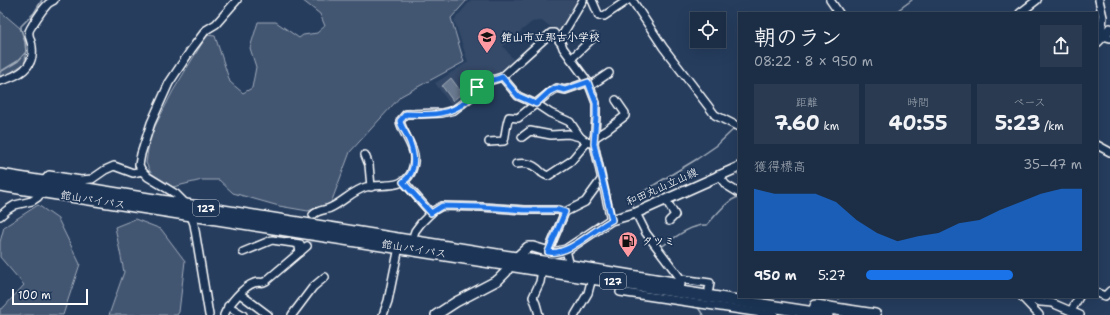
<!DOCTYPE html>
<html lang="ja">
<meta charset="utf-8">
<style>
body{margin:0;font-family:"Shantell Sans","Klee One",sans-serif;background:#293a51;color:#f1f3f6;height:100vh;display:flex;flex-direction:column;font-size:15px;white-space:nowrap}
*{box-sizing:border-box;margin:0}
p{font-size:13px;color:#a0a8b3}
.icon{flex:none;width:22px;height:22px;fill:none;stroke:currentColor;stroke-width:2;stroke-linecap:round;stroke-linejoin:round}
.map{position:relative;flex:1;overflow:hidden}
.drawer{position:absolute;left:738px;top:12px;width:360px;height:286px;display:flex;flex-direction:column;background:#1c2e46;border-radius:0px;box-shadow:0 4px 16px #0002,0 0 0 1px #3a4a5f}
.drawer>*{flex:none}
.tools{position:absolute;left:690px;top:12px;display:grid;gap:8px}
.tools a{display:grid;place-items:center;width:36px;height:36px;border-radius:0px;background:#1c2e46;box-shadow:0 4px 16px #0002,0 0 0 1px #3a4a5f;font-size:20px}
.scale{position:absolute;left:12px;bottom:10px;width:76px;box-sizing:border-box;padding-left:4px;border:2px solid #fff;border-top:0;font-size:11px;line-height:14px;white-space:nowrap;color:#fff;-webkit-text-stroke:3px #1d3557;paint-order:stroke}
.pin{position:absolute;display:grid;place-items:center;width:34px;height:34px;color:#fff;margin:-17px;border-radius:8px;box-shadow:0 2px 6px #0006}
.round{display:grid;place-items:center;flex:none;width:42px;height:42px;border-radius:0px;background:#293a51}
.headline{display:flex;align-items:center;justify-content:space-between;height:68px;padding:0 16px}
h1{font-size:22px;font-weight:700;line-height:30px}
.figures{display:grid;grid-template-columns:repeat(3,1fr);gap:6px;height:68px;padding:4px 16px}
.figures div{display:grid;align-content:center;border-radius:0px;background:#293a51;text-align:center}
.figures b{font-size:20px;font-weight:700}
.figures small{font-size:11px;font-weight:400}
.figures p{font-size:11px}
.chart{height:112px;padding:8px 16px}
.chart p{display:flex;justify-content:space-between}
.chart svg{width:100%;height:72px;margin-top:4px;fill:#1a73e8;opacity:.7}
ul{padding:0 16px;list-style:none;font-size:13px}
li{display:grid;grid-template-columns:64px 48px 1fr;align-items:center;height:30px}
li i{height:10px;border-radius:5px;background:#1a73e8}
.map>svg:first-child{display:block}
.built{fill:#344a68}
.green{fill:#425672;stroke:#a0aab8}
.water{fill:#67788e;stroke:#a4aebb}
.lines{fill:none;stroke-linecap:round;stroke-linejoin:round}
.stream{stroke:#a4aebb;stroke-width:1.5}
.minor-tunnel{stroke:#475a76;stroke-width:7;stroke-dasharray:7 3.5;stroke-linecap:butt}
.minor-casing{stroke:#fff;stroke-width:10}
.major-casing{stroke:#fff;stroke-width:12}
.highway-casing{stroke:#fff;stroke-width:14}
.minor{stroke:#1d3557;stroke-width:7}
.major{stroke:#1d3557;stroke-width:9}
.highway{stroke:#1d3557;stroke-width:11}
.route-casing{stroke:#fff;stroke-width:8}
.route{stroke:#1a73e8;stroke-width:5}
.labels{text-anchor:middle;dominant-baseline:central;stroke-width:3.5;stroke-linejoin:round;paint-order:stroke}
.shield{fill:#1d3557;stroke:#bbc2cd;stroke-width:1}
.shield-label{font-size:10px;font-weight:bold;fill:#fff}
.poi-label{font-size:11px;font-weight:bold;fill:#fff;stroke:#1d3557;text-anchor:start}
.street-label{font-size:11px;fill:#fff;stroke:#1d3557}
</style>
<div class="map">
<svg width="1110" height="315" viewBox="0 0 1110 315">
<rect width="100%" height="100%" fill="#263d5e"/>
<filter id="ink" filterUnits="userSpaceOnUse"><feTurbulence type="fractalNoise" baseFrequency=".025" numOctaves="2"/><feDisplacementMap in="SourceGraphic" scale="8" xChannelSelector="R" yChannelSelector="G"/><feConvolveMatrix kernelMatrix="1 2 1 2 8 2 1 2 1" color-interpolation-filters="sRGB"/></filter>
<g filter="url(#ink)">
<!-- built -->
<path class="built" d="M 471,0 L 578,0 L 560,32 L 541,21 L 532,22 L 503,46 L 516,63 L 453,108 L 435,83 L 468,62 L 454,20 Z"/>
<!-- green -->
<g class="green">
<path d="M 302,0 L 467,0 L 451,18 L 464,62 L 401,96 L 350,152 L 331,203 L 308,211 L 279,206 L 233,193 L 219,180 L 202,180 L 173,187 L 151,173 L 146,163 L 150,136 L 173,91 L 207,35 L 215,36 L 230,82 L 243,93 L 252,88 L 256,67 L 250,48 L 258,22 L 276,22 L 299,38 L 303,35 L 317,33 L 325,26 L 320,14 Z"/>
<path d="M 0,11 L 20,28 L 26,41 L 25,63 L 7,75 L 0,77 Z"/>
<path d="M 38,205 L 58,219 L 80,264 L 63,315 L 0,315 L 0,309 L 4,307 L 24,285 L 0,257 L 0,242 L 4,227 Z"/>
<path d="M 135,219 L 161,229 L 185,261 L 179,312 L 177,315 L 109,315 L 124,272 L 115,227 Z"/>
</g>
<!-- water -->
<path class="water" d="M 451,78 L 462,93 L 453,101 L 442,86 Z"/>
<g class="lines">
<!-- stream -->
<g class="stream">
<path d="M 894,13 L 912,0"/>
<path d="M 0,72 L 18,61 L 26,52 L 25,42 L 21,29 L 21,26 L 34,13 L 42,0"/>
<path d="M 633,210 L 633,198 L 636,196 L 697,159 L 716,146 L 735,128"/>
<path d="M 636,221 L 642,232"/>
<path d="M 661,247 C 674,238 691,224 707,225 C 715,216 728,199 739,197"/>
<path d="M 839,299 L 840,297"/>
<path d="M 697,306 L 703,315"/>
</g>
<!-- minor-tunnel -->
<path class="minor-tunnel" d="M 307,246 L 309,242 L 313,215"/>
<defs>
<g id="minor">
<path d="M 583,0 L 560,39 L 563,48 L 588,82 L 596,103 L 596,117 L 594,144 L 611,220"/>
<path d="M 592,0 L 599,16 L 604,16 L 628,0"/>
<path d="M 632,0 L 663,47 L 715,115 L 739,127"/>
<path d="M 830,0 L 839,13"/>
<path d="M 1099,0 L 1103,17 L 1101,33 L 1103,36 L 1110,38"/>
<path d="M 1020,13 L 1037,0"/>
<path d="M 571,59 L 594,37"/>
<path d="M 502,77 L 518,96 L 538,105 L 550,113 L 570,122 L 580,137 L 587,142 L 594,144"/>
<path d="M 0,81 C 18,76 35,68 32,47 C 32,42 28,36 29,32 C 29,29 43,9 46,6 C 48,3 51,2 54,0"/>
<path d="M 590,86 L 609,73"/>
<path d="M 522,137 L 530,131 L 551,135 L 568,134 L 580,137"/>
<path d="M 594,138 L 608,129 L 625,116 L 625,113 L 616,100"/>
<path d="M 489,142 L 504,141 C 506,132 506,125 509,117 L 518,118 L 549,93 L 557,88 L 565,90 L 588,82"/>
<path d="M 1097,145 L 1110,152"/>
<path d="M 365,155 L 369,165 L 371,187"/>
<path d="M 516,164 C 523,163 529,163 535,167 C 542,171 539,173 548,176 L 571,161 L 587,142"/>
<path d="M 718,175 L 726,185 L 739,193"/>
<path d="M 403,181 L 431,213"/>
<path d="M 666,200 L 675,215 L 669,221"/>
<path d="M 636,213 L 646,233 L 681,279 L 710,283 L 709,289"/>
<path d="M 313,215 C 319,209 326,211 332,207 C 344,201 354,190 366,187 C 382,183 402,190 411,173 C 413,168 415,161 414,155 C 412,143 402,132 400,121 L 406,114 L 442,113 L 454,110 L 471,97 L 477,87 L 482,83 L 502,77 L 551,33 L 554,33 L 560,42"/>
<path d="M 0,216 L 7,210 L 15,205 L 32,201 L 38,197 L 40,194 L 43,182 L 49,175 L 81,180 L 92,179 L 105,170 L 114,166 L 133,173 L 142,171"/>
<path d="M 412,240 L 415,231 L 421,223 L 433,211 L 442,206 L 482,207 L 524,210 L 558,210 L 565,212 L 585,202 L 601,180"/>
<path d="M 566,250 L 570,266"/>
<path d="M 243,252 L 272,240 L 300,244 L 299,247 L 300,252"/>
<path d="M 548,252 L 565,212"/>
<path d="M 620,292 L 774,315"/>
<path d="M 1097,293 L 1105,296 L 1110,291"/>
<path d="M 240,294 L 268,315"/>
<path d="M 1023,298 L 1041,302 L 1052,303 L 1080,315"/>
<path d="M 1023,298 L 1039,315"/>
<path d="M 228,306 L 243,315"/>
<path d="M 1071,311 L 1079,297"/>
<path d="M 209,315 L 194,224 L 187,205 L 176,194 L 148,177 L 142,171 L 139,165 L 141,154 L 151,123 L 169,83 L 191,50 L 206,30 L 216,24 L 237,0"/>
<path d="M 224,315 C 228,305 244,286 254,283 C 259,281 262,284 266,281 L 307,246"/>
<path d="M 292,315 L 313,287 L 325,277"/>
<path d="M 383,315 L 388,301 L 399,247"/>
<path d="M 539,315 L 536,304 L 533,297 L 540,282 L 542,270"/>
<path d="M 575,315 L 588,293 L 592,278"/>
</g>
<g id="major">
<path d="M 1097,42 L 1110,29"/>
<path d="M 436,315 L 456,302 L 498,280 L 506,272 L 510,265 L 516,258 L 528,247 L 533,247 L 553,253 L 566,250 L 611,220 L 636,213 L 739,167"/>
</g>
<g id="highway">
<path d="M 0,175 L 516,258 L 570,266 L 679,284"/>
<path d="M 0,185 L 827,315"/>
<path d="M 816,306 L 875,315"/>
</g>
</defs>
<!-- minor casing -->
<use href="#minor" class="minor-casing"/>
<!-- major casing -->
<use href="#major" class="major-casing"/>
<!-- highway casing -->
<use href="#highway" class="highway-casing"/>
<!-- minor -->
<use href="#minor" class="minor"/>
<!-- major -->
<use href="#major" class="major"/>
<!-- highway -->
<use href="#highway" class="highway"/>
</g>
</g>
<g class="lines" filter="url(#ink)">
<defs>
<path id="route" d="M 502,77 L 518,96 L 536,104 L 549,92 L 557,88 L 565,90 L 588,82 L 596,103 L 596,117 L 594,144 L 612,220 C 594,229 569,256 548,252 L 565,212 L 558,210 L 524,210 L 482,207 L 442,206 L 431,213 L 403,182 C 419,171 414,150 407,136 C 405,131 401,127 400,121 L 406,114 C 429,115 450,116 468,100 C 473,96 475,87 481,84 C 486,81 496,80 502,77 Z"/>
</defs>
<!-- route casing -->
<use href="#route" class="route-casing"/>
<!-- route -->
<use href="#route" class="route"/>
</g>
<!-- icons -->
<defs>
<symbol id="school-pin" viewBox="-11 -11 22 30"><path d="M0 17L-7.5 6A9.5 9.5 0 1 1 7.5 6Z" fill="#ff9aa2" stroke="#1d3557"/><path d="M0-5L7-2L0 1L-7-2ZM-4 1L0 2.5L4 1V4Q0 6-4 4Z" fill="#111"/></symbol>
<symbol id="fuel-pin" viewBox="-11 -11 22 30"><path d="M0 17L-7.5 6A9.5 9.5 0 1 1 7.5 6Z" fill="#ff9aa2" stroke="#1d3557"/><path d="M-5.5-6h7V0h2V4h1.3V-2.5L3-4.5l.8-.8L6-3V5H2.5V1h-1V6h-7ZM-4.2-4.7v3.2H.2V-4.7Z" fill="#111"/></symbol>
</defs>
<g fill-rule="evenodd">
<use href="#school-pin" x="476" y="26" width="22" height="30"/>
<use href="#fuel-pin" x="617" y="230" width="22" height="30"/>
</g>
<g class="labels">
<!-- shield labels -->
<g class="shield">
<rect x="193" y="200" width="26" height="16" rx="3"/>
<rect x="600" y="273" width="26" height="16" rx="3"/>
</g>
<g class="shield-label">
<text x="206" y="208">127</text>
<text x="613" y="281">127</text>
</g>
<!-- poi labels -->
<g class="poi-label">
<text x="501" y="37">館山市立那古小学校</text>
<text x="642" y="241">タツミ</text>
</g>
<!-- street labels -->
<g class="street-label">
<text transform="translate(662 187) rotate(-24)">和田丸山立山線</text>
<text transform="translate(93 200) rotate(9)">館山バイパス</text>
<text transform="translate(414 249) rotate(9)">館山バイパス</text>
</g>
</g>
</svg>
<div class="tools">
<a><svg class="icon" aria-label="locate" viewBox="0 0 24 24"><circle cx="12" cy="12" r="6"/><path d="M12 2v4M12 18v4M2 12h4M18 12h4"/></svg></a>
</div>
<div class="scale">100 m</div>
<div class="pin" style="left:477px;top:87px;background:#1e9e55"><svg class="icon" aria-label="arrive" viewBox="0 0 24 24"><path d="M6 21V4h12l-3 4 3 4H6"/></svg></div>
<section class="drawer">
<div class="headline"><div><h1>朝のラン</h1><p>08:22 · 8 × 950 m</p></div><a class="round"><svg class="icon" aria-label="share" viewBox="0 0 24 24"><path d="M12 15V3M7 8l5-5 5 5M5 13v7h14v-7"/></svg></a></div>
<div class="figures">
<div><p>距離</p><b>7.60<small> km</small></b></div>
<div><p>時間</p><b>40:55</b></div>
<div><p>ペース</p><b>5:23<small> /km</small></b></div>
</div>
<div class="chart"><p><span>獲得標高</span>35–47 m</p>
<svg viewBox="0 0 160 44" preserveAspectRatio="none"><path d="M0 44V6L10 9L20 9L30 9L40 14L50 25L60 33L70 38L80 35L90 33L100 27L110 25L120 19L130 14L140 9L150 6L160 6V44z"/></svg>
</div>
<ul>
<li><b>950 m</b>5:27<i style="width:68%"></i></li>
</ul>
</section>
</div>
